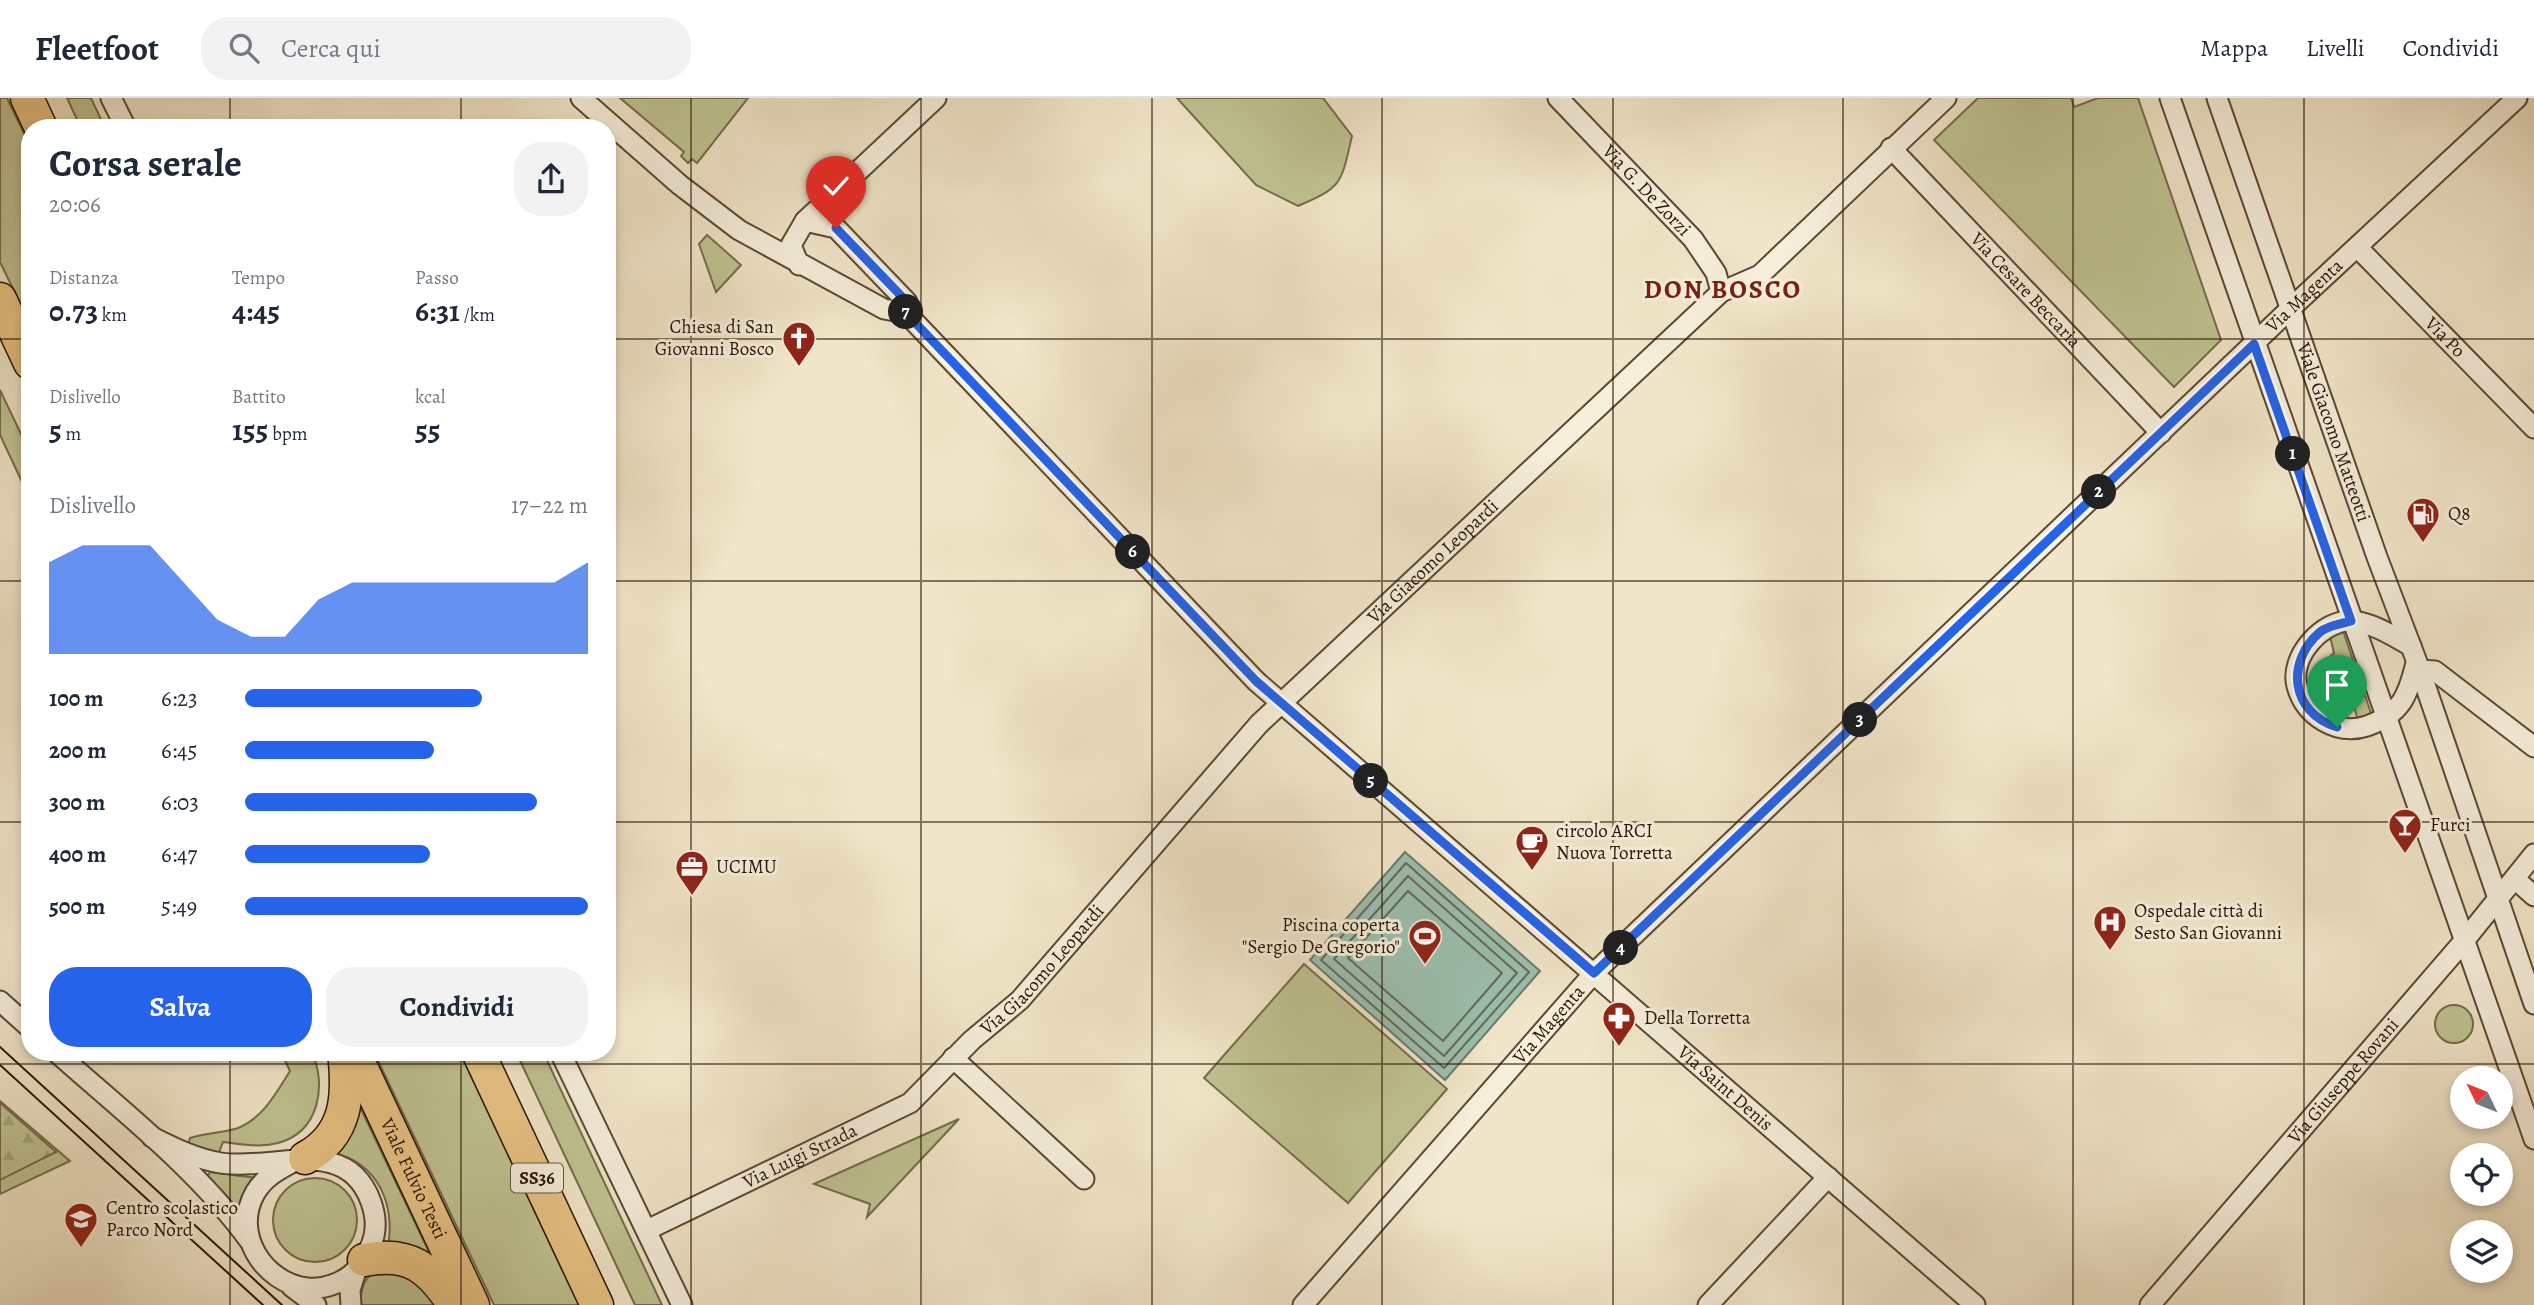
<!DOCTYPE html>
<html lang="it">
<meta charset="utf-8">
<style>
body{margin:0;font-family:Alegreya,serif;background:#f2f2f3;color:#1f2937;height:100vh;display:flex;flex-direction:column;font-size:26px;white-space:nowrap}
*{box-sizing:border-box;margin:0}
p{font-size:23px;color:#747a83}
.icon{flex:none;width:38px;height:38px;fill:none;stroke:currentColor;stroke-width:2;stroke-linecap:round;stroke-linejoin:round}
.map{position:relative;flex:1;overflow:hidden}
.sheet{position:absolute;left:21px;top:21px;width:595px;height:942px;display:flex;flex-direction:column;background:#fff;border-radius:28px;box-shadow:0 4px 10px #0003}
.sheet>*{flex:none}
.needle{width:46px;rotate:313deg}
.buttons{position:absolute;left:2450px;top:968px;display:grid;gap:14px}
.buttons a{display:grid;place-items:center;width:63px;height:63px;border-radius:50%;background:#fff;box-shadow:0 4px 10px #0003;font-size:35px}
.pin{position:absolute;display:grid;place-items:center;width:60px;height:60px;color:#fff;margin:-72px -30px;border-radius:50% 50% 50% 0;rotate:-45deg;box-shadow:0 0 7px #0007}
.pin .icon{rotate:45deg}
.km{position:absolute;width:35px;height:35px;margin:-18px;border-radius:50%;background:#222;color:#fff;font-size:19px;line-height:35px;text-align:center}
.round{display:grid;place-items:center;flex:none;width:74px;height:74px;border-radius:28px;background:#f2f2f3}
.summary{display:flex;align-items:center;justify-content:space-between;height:119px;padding:0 28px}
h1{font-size:38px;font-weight:600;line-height:52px}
.metrics{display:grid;grid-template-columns:repeat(3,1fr);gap:10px;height:119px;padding:7px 28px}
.metrics div{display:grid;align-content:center}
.metrics b{font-size:30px;font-weight:600}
.metrics small{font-size:19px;font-weight:400}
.metrics p{font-size:19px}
.chart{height:196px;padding:14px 28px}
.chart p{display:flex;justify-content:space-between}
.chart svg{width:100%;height:126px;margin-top:7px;fill:#2563eb;opacity:.7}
.button{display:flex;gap:14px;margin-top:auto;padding:14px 28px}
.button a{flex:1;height:80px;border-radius:28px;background:#2563eb;color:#fff;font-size:28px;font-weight:600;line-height:80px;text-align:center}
.button a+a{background:#f2f2f3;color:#1f2937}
ul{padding:0 28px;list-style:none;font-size:23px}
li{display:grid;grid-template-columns:112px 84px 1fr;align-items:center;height:52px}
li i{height:18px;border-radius:9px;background:#2563eb}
header{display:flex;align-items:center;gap:42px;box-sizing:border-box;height:98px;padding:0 35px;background:#fff;border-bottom:2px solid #e0e1e3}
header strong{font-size:33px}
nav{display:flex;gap:38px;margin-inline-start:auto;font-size:24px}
.search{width:490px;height:63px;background:#f2f2f3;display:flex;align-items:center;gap:18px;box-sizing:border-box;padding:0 24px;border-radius:28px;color:#747a83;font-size:26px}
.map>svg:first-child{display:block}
.green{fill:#c0c392;stroke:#746c4a;stroke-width:2}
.forest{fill:url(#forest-firs);stroke:#746c4a;stroke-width:2}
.water{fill:#9cc0b0;stroke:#6d7b6a;stroke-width:2}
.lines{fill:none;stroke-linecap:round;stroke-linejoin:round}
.shore{stroke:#626a58;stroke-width:2}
.minor-casing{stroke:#5a4833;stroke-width:23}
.primary-casing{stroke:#271401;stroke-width:35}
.minor{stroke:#f6efdc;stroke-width:19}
.primary{stroke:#e8c384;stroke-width:32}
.tram{stroke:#271401;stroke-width:2}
.route-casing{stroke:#fff;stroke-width:14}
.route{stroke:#2563eb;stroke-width:9}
.grid{fill:none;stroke:#271401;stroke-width:2;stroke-opacity:0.55}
.labels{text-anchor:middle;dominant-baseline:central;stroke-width:6;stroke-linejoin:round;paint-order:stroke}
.shield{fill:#f6efdc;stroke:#655643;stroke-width:2}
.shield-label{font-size:18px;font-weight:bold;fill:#271401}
.street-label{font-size:19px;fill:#271401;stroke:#f6efdc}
.poi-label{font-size:19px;fill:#271401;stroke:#f6efdc;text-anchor:start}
.district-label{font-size:26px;font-weight:bold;letter-spacing:2px;fill:#7a1f14;stroke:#f6efdc}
</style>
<header>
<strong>Fleetfoot</strong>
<div class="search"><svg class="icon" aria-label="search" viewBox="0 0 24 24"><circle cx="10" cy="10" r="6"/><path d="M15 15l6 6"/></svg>Cerca qui</div>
<nav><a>Mappa</a><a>Livelli</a><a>Condividi</a></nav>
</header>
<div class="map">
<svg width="2534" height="1207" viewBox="0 0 2534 1207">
<defs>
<pattern id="forest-firs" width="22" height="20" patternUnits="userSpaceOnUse" patternTransform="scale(1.75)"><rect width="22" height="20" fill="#c0c392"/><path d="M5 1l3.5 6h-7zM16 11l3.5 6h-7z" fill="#a5a77c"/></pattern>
</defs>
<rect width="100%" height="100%" fill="#f1e6c9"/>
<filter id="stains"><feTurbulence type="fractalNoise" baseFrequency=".00286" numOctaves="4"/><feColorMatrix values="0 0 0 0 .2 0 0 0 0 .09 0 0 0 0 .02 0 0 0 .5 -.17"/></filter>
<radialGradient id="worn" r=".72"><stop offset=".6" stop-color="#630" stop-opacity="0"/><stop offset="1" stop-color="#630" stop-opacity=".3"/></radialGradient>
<!-- green -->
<g class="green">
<path d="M 0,0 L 7,0 L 30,48 L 30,226 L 0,164 Z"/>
<path d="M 67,0 L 91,0 L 105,30 L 81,30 Z"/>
<path d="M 620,0 L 748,0 L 697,65 L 692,61 L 688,65 L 681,58 L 684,54 Z"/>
<path d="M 1177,0 L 1323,0 L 1352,38 C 1341,85 1343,89 1298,108 L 1256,87 Z"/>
<path d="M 1978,0 L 2071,0 L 2074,9 L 2098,0 L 2138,0 L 2221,242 L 2174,289 L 1934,42 Z"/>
<path d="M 707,137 L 741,167 L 716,194 L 699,146 Z"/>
<path d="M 0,292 L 30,355 L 30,401 L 0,337 Z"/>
<path d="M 2343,533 L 2372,618 L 2358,622 L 2353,605 C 2327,605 2317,587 2325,563 L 2334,555 L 2330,538 Z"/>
<path d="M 1304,866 L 1447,991 L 1348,1105 L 1204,980 Z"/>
<circle cx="2454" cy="926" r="19"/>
<path d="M 281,954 L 312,954 C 327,988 319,1034 278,1045 C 260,1050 241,1046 223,1044 L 218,1057 L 187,1049 L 190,1040 C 205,1035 223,1035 238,1030 C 263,1020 276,995 290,973 Z"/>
<path d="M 374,954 L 460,954 L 579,1207 L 494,1207 Z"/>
<path d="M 516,954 L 543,954 L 662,1207 L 635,1207 Z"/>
<path d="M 0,1003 L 70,1063 L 0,1096 Z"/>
<path d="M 356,1011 L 361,1011 L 429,1154 L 426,1158 L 388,1149 C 395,1106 379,1067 335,1055 Z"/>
<path d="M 959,1021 L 867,1119 L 870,1106 L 814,1086 Z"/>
<path d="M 210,1074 L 257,1080 L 239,1117 L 206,1081 Z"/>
<circle cx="315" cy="1122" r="42"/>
<path d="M 392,1164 L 442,1207 L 361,1207 C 359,1182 371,1173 392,1164 Z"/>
</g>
<!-- forest -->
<path class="forest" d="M 0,1005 L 56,1054 L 0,1082 Z"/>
<!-- water -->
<path class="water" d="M 1405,754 L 1540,873 L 1445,982 L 1310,862 Z"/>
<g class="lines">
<!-- shore -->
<g class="shore">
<path d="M 1406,765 L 1529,874 L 1444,970 L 1321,862 Z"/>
<path d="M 1408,778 L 1517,875 L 1444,958 L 1334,861 Z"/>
<path d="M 1408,793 L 1502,875 L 1443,943 L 1348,860 Z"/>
</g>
<defs>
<g id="minor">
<path d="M 111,0 L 126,30"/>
<path d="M 581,0 L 680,87 L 739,132 L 884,211 L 906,215"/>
<path id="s1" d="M 1558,0 L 1693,141 L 1716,175 L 1721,194"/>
<path d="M 2170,0 L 2534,1041"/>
<path id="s2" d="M 2217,0 L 2377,459 L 2420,572 L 2534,906"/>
<path id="s3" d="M 1891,50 L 2161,335"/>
<path d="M 805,123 L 836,130 L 907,204 L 906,215"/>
<path id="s4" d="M 2357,149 L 2534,330"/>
<path d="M 799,167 L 791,147 L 805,123 L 936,0"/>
<path id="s5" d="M 906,215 L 1256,583 L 1975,1207"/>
<path d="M 2411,548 C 2393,538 2373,525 2352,523 C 2323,521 2289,559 2297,588 C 2305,618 2337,638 2367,628 C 2401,616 2408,598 2416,565"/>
<path d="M 2420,572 L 2435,573 L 2534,649"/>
<path d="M 2515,781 L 2534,798"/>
<path d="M 0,903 L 30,930"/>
<path d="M 56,954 C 122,1013 196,1070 249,1142"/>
<path d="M 560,954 L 682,1207"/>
<path d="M 953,960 L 1084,1081"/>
<path d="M 152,1039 C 174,1050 196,1061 221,1065 C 274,1073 347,1036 371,1104 C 380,1129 374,1148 359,1168 C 349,1183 325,1192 307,1190 C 264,1185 232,1136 255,1095 C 264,1080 276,1073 291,1065"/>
<path id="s6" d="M 647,1132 L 910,1005 L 972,942 L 1020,902 L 1259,626 L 1721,194 L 1760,177 L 1946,0"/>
<path d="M 292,1189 L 316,1207"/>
<path d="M 351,1207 L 350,1192 L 356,1173"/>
<path id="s7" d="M 1303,1207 L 1594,875 L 2291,210 L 2517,0"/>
<path d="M 1708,1207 L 1828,1079"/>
<path id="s8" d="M 2150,1207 L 2464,843 L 2534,756"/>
</g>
<g id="primary">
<path d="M 27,0 L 41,30"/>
<path d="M 0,201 L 30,265"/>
<path id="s9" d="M 354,954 L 473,1207"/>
<path d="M 478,954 L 597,1207"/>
<path d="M 305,1060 C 348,1037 349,997 344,954"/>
<path d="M 364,1162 C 410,1153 430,1170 454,1207"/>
</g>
</defs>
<!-- minor casing -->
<use href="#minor" class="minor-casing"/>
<!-- primary casing -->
<use href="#primary" class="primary-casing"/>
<!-- minor -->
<use href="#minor" class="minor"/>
<!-- primary -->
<use href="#primary" class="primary"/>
<!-- tram -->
<g class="tram">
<path d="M 0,949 L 282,1207"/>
<path d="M 0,967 L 263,1207"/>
</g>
</g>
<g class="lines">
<defs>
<path id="route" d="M 836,130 L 907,204 L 906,215 L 1256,583 L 1594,875 L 2254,246 L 2351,523 C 2341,526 2327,528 2320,534 C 2285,564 2291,615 2337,629"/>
</defs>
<!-- route casing -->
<use href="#route" class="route-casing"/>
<!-- route -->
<use href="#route" class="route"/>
</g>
<!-- grid -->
<path class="grid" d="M 230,0 L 230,30M 461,0 L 461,30M 691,0 L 691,1207M 921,0 L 921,1207M 1152,0 L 1152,1207M 1382,0 L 1382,1207M 1613,0 L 1613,1207M 1843,0 L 1843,1207M 2073,0 L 2073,1207M 2304,0 L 2304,1207M 0,241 L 30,241M 607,241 L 2534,241M 0,483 L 30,483M 607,483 L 2534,483M 0,724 L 30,724M 607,724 L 2534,724M 230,954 L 230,1207M 461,954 L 461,1207M 0,966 L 2534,966"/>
<!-- icons -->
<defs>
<symbol id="church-pin" viewBox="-11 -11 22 30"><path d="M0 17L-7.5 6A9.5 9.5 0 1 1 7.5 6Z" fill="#8f2418" stroke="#f6efdc"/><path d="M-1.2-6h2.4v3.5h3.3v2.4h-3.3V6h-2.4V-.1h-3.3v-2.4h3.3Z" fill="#fff"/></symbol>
<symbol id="fuel-pin" viewBox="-11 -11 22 30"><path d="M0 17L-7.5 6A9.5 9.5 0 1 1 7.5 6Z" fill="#8f2418" stroke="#f6efdc"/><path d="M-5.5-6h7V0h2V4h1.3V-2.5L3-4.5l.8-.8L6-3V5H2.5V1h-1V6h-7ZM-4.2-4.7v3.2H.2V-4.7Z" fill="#fff"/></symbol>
<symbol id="bar-pin" viewBox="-11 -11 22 30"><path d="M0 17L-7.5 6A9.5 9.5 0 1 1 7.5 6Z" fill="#8f2418" stroke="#f6efdc"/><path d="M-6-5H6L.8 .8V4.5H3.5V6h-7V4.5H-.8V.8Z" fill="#fff"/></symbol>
<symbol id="cafe-pin" viewBox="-11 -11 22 30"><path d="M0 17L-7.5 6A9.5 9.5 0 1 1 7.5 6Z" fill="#8f2418" stroke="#f6efdc"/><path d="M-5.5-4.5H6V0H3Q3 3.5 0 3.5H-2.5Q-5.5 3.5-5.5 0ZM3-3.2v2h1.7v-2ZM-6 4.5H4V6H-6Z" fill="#fff"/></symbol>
<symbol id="office-pin" viewBox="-11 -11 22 30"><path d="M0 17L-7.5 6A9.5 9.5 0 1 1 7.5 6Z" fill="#8f2418" stroke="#f6efdc"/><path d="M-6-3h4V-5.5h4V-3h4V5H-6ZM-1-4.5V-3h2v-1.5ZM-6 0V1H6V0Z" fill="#fff"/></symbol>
<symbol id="hospital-pin" viewBox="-11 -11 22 30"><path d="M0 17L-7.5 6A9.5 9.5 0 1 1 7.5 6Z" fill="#8f2418" stroke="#f6efdc"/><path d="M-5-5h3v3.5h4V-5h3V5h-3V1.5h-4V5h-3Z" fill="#fff"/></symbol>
<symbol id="stadium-pin" viewBox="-11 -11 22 30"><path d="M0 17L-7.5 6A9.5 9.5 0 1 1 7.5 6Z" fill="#8f2418" stroke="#f6efdc"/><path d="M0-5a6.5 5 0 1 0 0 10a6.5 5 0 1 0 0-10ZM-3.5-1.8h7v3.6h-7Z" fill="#fff"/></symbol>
<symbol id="pharmacy-pin" viewBox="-11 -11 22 30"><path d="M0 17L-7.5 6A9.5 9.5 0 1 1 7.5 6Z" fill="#8f2418" stroke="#f6efdc"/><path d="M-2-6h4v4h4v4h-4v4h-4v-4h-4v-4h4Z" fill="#fff"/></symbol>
<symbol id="school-pin" viewBox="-11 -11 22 30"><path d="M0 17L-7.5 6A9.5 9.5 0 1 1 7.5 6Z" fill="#8f2418" stroke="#f6efdc"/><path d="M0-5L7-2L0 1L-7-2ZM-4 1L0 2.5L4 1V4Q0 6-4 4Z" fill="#fff"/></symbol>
</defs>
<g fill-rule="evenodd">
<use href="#church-pin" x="780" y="221" width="38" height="52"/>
<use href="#fuel-pin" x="2404" y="397" width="38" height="52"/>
<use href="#bar-pin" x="2386" y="708" width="38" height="52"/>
<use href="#cafe-pin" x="1513" y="725" width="38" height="52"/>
<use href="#office-pin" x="673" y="750" width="38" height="52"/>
<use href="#hospital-pin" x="2091" y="805" width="38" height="52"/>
<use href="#stadium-pin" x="1406" y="819" width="38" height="52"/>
<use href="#pharmacy-pin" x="1600" y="901" width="38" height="52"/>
<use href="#school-pin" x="62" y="1102" width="38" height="52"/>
</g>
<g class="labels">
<!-- shield labels -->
<rect class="shield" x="511" y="1065.5" width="52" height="29" rx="5"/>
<g class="shield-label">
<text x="537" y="1080">SS36</text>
</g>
<!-- street labels -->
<g class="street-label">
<text stroke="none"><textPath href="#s1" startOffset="128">Via G. De Zorzi</textPath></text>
<text stroke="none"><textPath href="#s3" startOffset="196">Via Cesare Beccaria</textPath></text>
<text stroke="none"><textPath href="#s7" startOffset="1423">Via Magenta</textPath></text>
<text stroke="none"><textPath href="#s4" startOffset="126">Via Po</textPath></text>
<text stroke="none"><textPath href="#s2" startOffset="354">Viale Giacomo Matteotti</textPath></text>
<text stroke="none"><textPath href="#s6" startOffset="1046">Via Giacomo Leopardi</textPath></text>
<text stroke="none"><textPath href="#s6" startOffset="480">Via Giacomo Leopardi</textPath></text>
<text stroke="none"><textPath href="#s7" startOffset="373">Via Magenta</textPath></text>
<text stroke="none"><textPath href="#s8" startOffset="296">Via Giuseppe Rovani</textPath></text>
<text stroke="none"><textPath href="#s5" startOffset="1129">Via Saint Denis</textPath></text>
<text stroke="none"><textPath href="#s6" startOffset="170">Via Luigi Strada</textPath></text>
<text stroke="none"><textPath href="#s9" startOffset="140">Viale Fulvio Testi</textPath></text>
</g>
<!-- poi labels -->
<g class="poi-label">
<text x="774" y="229" text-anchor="end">Chiesa di San<tspan x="774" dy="22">Giovanni Bosco</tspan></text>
<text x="2448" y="416">Q8</text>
<text x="2430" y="727">Furci</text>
<text x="1556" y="733">circolo ARCI<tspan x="1556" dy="22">Nuova Torretta</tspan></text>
<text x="716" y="769">UCIMU</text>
<text x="2134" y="813">Ospedale città di<tspan x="2134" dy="22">Sesto San Giovanni</tspan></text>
<text x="1400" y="827" text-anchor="end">Piscina coperta<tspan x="1400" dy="22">"Sergio De Gregorio"</tspan></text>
<text x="1644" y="920">Della Torretta</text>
<text x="106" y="1110">Centro scolastico<tspan x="106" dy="22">Parco Nord</tspan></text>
</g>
<!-- district labels -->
<g class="district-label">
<text x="1723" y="191">DON BOSCO</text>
</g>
</g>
<rect width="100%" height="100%" filter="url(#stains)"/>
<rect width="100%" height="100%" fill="url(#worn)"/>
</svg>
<div class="buttons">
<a><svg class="needle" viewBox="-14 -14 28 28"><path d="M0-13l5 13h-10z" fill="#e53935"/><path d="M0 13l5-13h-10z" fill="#747a83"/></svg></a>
<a><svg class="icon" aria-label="locate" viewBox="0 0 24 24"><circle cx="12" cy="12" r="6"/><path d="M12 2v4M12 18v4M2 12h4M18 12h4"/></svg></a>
<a><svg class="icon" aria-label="layers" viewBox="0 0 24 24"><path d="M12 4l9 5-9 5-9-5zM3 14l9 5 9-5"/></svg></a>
</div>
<div class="pin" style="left:2337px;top:629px;background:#1e9e55"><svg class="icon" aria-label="arrive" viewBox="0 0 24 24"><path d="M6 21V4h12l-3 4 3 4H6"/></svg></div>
<div class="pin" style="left:836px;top:130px;background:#d93025"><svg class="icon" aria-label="check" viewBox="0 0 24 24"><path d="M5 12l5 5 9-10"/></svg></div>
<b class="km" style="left:2293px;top:356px">1</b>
<b class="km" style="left:2099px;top:394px">2</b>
<b class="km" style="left:1860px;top:622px">3</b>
<b class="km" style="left:1621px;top:850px">4</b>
<b class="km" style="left:1371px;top:683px">5</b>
<b class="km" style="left:1133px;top:454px">6</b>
<b class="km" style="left:906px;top:214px">7</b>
<section class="sheet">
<div class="summary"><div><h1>Corsa serale</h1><p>20:06</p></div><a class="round"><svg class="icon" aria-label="share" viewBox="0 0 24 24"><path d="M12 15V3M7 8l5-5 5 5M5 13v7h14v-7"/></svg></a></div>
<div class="metrics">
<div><p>Distanza</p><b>0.73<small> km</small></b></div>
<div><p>Tempo</p><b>4:45</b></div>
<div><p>Passo</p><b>6:31<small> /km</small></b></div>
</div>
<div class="metrics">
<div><p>Dislivello</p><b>5<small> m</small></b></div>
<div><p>Battito</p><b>155<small> bpm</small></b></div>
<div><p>kcal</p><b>55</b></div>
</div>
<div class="chart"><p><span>Dislivello</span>17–22 m</p>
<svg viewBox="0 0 160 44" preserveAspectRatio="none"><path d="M0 44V12L10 6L20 6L30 6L40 19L50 32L60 38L70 38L80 25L90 19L100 19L110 19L120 19L130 19L140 19L150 19L160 12V44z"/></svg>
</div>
<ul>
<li><b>100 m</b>6:23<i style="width:69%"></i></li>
<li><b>200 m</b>6:45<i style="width:55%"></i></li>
<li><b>300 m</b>6:03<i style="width:85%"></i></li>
<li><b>400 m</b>6:47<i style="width:54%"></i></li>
<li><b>500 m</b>5:49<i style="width:100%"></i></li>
</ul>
<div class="button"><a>Salva</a><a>Condividi</a></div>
</section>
</div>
